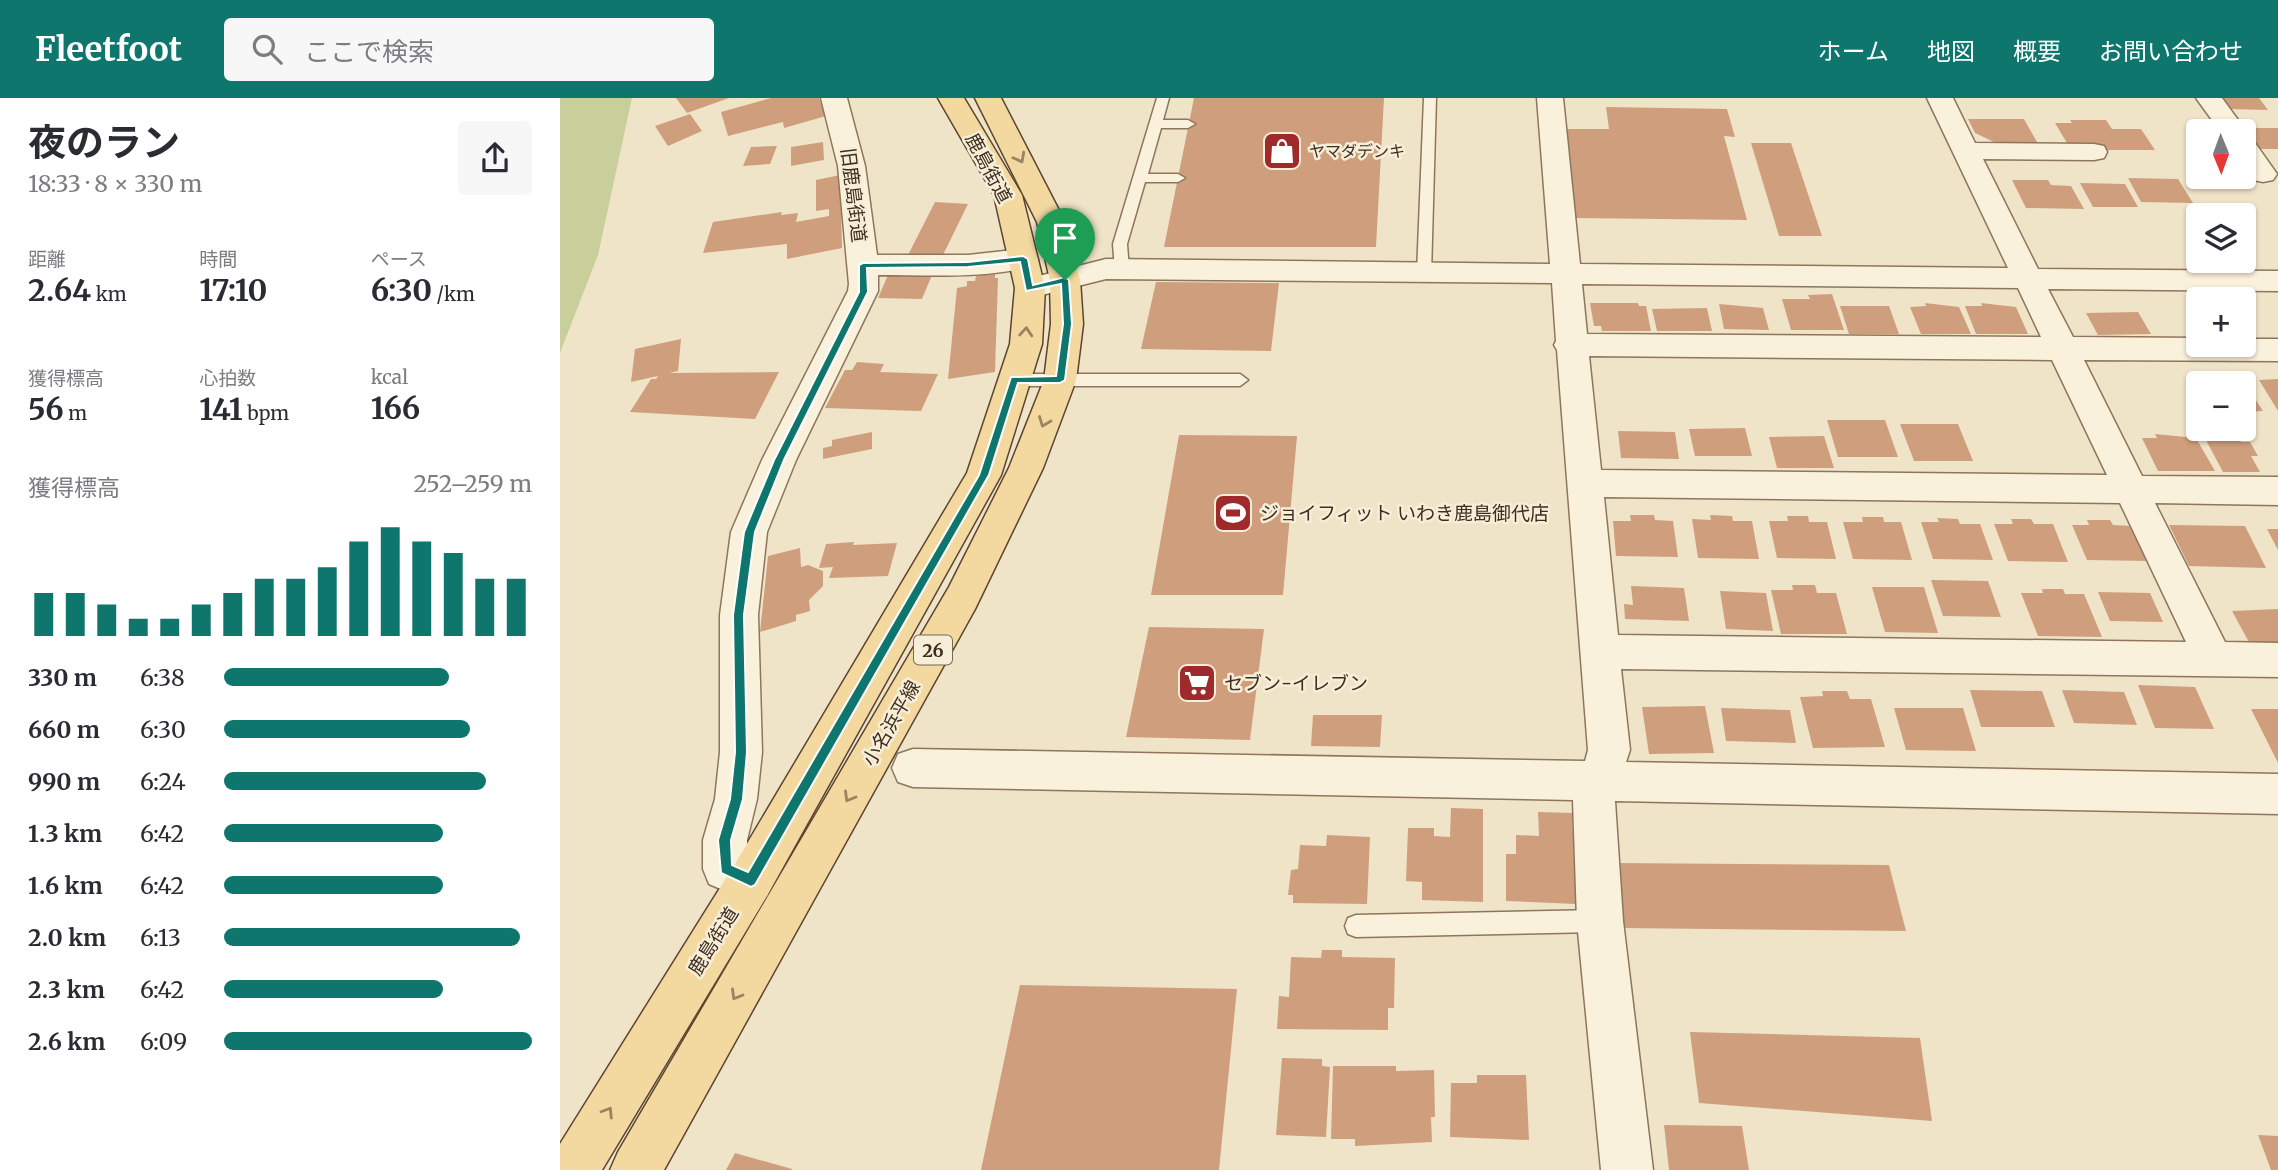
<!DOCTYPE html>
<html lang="ja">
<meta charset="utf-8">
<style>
body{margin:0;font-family:Merriweather,"Noto Sans JP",serif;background:#f7f7f7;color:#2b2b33;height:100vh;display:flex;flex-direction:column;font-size:26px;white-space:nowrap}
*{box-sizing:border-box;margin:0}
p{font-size:23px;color:#7c7c81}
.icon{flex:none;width:38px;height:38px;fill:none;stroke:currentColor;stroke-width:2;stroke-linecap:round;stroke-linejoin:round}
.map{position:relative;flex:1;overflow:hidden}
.details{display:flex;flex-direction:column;background:#fff;width:560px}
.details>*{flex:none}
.needle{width:46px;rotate:179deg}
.buttons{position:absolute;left:1626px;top:21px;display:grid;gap:14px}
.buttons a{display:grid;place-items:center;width:70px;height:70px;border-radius:7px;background:#fff;box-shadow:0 2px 5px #0004;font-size:35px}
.pin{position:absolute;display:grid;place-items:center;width:60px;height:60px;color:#fff;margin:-72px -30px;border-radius:50% 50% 50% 0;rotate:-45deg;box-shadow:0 0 7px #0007}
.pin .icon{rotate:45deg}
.round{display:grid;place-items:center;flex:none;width:74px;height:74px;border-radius:7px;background:#f7f7f7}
.summary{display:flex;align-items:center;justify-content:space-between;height:119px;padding:0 28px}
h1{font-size:38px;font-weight:700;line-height:52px}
.stats{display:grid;grid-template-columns:repeat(3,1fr);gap:10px;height:119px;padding:7px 28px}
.stats div{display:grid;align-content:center}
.stats b{font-size:30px;font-weight:700}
.stats small{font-size:19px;font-weight:400}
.stats p{font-size:19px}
.chart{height:196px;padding:14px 28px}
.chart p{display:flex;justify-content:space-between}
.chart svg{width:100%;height:126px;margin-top:7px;stroke:#0f766e;stroke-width:6}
ul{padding:0 28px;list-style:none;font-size:23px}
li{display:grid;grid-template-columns:112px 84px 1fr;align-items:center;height:52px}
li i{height:18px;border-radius:9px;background:#0f766e}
header{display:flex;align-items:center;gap:42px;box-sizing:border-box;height:98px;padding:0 35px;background:#0f766e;color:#fff}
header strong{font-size:33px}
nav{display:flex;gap:38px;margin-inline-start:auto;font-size:24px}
.search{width:490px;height:63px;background:#f7f7f7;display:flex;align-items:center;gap:18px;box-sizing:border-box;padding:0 24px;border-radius:7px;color:#7c7c81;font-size:26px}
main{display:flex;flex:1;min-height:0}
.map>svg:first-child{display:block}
.green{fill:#c9cf9b}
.building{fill:#cf9f7d}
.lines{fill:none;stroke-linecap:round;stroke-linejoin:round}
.lane-casing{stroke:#8d765c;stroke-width:3}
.street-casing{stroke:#8d765c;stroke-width:3}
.primary-casing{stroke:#5b4430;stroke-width:3}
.lane{fill:#faf1dc;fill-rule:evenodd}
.street{fill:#faf1dc;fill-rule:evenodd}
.primary{fill:#f3d9a0;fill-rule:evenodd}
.oneway{stroke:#988460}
.route{fill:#0f766e;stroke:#fff;stroke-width:2;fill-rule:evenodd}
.labels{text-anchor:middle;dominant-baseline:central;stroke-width:5;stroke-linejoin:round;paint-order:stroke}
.far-poi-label{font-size:16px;fill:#3d2e20;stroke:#f7eed8;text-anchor:start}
.shield{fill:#f7eed8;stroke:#756857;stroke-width:2}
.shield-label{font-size:18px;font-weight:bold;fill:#3d2e20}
.street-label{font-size:19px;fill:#3d2e20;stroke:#f7eed8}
.poi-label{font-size:19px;fill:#3d2e20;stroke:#f7eed8;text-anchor:start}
</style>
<header>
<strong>Fleetfoot</strong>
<div class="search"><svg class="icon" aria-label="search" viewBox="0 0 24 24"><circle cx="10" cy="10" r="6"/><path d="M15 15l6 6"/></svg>ここで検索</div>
<nav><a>ホーム</a><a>地図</a><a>概要</a><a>お問い合わせ</a></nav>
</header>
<main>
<section class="details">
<div class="summary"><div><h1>夜のラン</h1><p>18:33 · 8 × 330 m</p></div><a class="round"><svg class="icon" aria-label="share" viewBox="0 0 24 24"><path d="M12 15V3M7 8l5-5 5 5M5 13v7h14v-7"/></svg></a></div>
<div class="stats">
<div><p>距離</p><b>2.64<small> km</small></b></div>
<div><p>時間</p><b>17:10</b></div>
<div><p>ペース</p><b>6:30<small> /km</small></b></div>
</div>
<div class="stats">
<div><p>獲得標高</p><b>56<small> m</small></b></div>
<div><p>心拍数</p><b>141<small> bpm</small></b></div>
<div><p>kcal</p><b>166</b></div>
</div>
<div class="chart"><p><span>獲得標高</span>252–259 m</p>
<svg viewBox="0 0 160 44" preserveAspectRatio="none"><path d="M5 44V29M15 44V29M25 44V33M35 44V38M45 44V38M55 44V33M65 44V29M75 44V24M85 44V24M95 44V20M105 44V11M115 44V6M125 44V11M135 44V15M145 44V24M155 44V24"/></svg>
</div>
<ul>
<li><b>330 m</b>6:38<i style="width:73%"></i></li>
<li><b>660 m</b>6:30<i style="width:80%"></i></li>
<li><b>990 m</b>6:24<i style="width:85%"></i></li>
<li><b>1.3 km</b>6:42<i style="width:71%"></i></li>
<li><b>1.6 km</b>6:42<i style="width:71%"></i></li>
<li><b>2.0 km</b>6:13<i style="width:96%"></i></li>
<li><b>2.3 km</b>6:42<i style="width:71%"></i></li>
<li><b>2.6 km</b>6:09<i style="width:100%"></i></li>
</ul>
</section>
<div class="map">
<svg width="1718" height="1072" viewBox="0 0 1718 1072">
<rect width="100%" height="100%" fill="#f0e4c8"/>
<!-- green -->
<path class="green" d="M 0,0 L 72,0 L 38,157 L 0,255 Z"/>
<!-- building -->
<g class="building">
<path d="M 116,0 L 169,0 L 127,15 Z"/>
<path d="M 211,0 L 259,0 L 266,18 L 224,30 L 223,24 L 168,38 L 161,14 Z"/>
<path d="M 634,0 L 824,0 L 816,149 L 604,149 Z"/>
<path d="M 1661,0 L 1699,0 L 1708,12 L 1669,11 Z"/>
<path d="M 1046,9 L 1167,11 L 1175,39 L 1164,38 L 1187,122 L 1015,120 L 1004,31 L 1049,31 Z"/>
<path d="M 130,16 L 142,33 L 108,48 L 95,28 Z"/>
<path d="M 1408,21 L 1464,21 L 1477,44 L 1434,44 L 1415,35 Z"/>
<path d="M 1510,22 L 1546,22 L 1552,31 L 1581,31 L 1595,52 L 1543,52 L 1539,46 L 1507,45 L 1495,25 L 1512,25 Z"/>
<path d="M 1684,30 L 1718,30 L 1718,51 L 1700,51 Z"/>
<path d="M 263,44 L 264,62 L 231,68 L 231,49 Z"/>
<path d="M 1191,45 L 1231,45 L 1262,138 L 1219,138 Z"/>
<path d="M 217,48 L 210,66 L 183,68 L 191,49 Z"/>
<path d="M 280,77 L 282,150 L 227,161 L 227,146 L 143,155 L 153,124 L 222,114 L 221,117 L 238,115 L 236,124 L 269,118 L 269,111 L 256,113 L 256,82 Z"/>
<path d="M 1568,80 L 1618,81 L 1633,105 L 1581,104 Z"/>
<path d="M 1452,82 L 1488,82 L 1491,87 L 1511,88 L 1524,111 L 1466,110 Z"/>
<path d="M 1520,85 L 1565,86 L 1578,109 L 1533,109 Z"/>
<path d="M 375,104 L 408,106 L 382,159 L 348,157 Z"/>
<path d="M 435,175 L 435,180 L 438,180 L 435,274 L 388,281 L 397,190 L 407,188 L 407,183 L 415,183 L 416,178 Z"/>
<path d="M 328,177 L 372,177 L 362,201 L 318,200 Z"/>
<path d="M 596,184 L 719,185 L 711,253 L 581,251 Z"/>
<path d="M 1272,196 L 1284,232 L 1231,232 L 1222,201 L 1250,201 L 1248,197 Z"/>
<path d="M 1030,205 L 1078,205 L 1079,208 L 1086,208 L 1091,233 L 1042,233 L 1041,228 L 1034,228 Z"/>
<path d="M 1365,205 L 1399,209 L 1411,236 L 1361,236 L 1350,209 L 1366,208 Z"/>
<path d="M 1421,205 L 1456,209 L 1468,236 L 1416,236 L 1405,208 L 1422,208 Z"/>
<path d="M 1159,206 L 1203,210 L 1209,232 L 1164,231 Z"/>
<path d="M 1280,208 L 1329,208 L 1339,236 L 1289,236 Z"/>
<path d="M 1147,210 L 1152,233 L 1097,233 L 1092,211 Z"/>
<path d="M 1578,214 L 1591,236 L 1538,237 L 1526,215 Z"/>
<path d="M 121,241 L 118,273 L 109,275 L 219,274 L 195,321 L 70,314 L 91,281 L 96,281 L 98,278 L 71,284 L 75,251 Z"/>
<path d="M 297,264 L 324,266 L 320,274 L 378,276 L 361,313 L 265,310 L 285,272 L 292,272 Z"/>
<path d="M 1679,277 L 1684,284 L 1703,313 L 1684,314 L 1684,285 L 1652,285 L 1647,278 Z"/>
<path d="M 1718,281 L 1718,313 L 1699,282 Z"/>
<path d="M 1267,322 L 1325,322 L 1338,359 L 1278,359 Z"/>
<path d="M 1340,326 L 1398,326 L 1413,363 L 1354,363 Z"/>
<path d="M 1185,330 L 1192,358 L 1135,358 L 1129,331 Z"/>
<path d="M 1640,331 L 1674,331 L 1681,344 L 1690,344 L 1698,358 L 1691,358 L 1700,374 L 1663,374 Z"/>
<path d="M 1058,333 L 1115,334 L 1119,361 L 1061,360 Z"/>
<path d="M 312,334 L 312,351 L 263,361 L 263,350 L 272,348 L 272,342 Z"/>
<path d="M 1595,336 L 1636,340 L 1655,373 L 1598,373 L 1582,340 L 1597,340 Z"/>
<path d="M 619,337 L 737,338 L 723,497 L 591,497 Z"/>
<path d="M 1264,338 L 1274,370 L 1217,370 L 1209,339 Z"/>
<path d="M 1070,417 L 1094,417 L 1095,422 L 1113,423 L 1118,459 L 1056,458 L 1053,423 L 1071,423 Z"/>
<path d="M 1150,417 L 1172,418 L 1173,423 L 1192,423 L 1199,461 L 1138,460 L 1132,421 L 1151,422 Z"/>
<path d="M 1227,418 L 1248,418 L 1249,424 L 1267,424 L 1276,461 L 1217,460 L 1209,423 L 1228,423 Z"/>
<path d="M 1302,419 L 1323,419 L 1324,424 L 1341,424 L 1352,462 L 1293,461 L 1283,424 L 1303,424 Z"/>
<path d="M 1377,420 L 1398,421 L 1400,426 L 1420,426 L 1433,462 L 1373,461 L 1361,424 L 1379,424 Z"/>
<path d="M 1451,421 L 1471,421 L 1474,426 L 1493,426 L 1508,464 L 1448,463 L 1434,426 L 1453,426 Z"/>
<path d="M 1527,422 L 1550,422 L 1553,427 L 1572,428 L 1588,463 L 1527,462 L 1512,427 L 1529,427 Z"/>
<path d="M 1609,427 L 1685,428 L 1706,470 L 1629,468 Z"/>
<path d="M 1707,431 L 1718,431 L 1718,452 Z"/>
<path d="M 294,444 L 293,447 L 337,445 L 328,478 L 269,480 L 273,469 L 259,470 L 266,446 Z"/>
<path d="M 240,450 L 241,469 L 248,467 L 263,473 L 263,488 L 249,502 L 250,513 L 236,517 L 236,523 L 200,534 L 208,458 Z"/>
<path d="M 1371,482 L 1428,483 L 1441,519 L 1383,518 Z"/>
<path d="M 1232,487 L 1255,487 L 1257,495 L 1276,495 L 1287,536 L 1221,536 L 1211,492 L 1233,492 Z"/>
<path d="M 1071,488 L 1124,490 L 1129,523 L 1065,521 L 1064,506 L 1073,507 Z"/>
<path d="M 1312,489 L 1364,489 L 1378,535 L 1325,534 Z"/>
<path d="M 1482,491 L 1503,491 L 1505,496 L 1524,496 L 1542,539 L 1478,538 L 1461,495 L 1483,495 Z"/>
<path d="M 1160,493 L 1206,495 L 1213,533 L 1166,531 Z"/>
<path d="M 1538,494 L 1590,495 L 1603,524 L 1550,523 Z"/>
<path d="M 1718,511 L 1718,545 L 1690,546 L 1672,513 Z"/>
<path d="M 589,529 L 704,531 L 690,642 L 566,639 Z"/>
<path d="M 1578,587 L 1635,589 L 1654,631 L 1595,630 Z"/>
<path d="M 1410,592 L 1482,593 L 1495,629 L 1421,629 Z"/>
<path d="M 1502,592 L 1564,594 L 1577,627 L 1514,625 Z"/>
<path d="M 1262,593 L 1287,593 L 1290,601 L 1311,601 L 1325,649 L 1253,650 L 1240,599 L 1263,598 Z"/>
<path d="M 1145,608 L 1154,655 L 1089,656 L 1082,609 Z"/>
<path d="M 1161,610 L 1230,612 L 1236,645 L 1166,643 Z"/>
<path d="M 1334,610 L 1403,610 L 1416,653 L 1346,652 Z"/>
<path d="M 1691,611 L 1718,611 L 1718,665 Z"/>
<path d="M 753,617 L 822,617 L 820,649 L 751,648 Z"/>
<path d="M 891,710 L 923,711 L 923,804 L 862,802 L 862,784 L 846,783 L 848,730 L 874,730 L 874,738 L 890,739 Z"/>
<path d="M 978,714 L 1012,715 L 1016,806 L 946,803 L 946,756 L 956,756 L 956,737 L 979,738 Z"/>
<path d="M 767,737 L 810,739 L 807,806 L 733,805 L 733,797 L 728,797 L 731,772 L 738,771 L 740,747 L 766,748 Z"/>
<path d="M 1053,765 L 1329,767 L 1346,833 L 1060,830 Z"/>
<path d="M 762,852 L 782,852 L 782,859 L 835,860 L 834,910 L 828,910 L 828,932 L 717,931 L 719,898 L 729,899 L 731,859 L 761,860 Z"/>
<path d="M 460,887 L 677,891 L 659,1072 L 421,1072 Z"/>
<path d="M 1130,934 L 1360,940 L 1372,1023 L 1139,1005 Z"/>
<path d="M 722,960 L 762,961 L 762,968 L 770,969 L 766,1039 L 716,1037 Z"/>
<path d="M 773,968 L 836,968 L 836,973 L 874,972 L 875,1019 L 871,1019 L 872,1044 L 795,1048 L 795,1041 L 771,1041 Z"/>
<path d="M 917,977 L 966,977 L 969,1042 L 890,1039 L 891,985 L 917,985 Z"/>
<path d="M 1104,1027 L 1182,1028 L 1189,1072 L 1109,1072 Z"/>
<path d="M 1698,1037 L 1718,1038 L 1718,1072 L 1711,1072 Z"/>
<path d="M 175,1055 L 232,1071 L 232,1072 L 166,1072 Z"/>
</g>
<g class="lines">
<defs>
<g id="lane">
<path d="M 597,0 L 609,0 L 603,22 L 628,22 L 635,26 L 628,30 L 601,30 L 588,76 L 618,76 L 625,80 L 618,84 L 585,84 L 567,146 L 569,172 L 562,177 L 555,172 L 553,146 Z"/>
<path d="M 864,0 L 876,0 L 871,176 L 864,181 L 857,176 Z"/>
<path d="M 454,276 L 680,276 L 688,282 L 680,288 L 454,288 L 446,282 Z"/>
<path d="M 1040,812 L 1048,815 L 1051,823 L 1048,831 L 1040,834 L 796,839 L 788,836 L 785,828 L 788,820 L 796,817 Z"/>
</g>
<g id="street">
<path d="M 261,0 L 287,0 L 305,68 L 317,157 L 408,157 L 463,151 L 473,154 L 478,161 L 473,168 C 424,181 369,177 318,177 L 318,193 L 236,362 L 207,434 L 198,517 L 202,654 L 197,701 L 187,742 L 187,758 L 207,766 L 213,782 L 207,798 L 191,804 L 149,786 L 143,771 L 143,742 L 155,701 L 160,654 L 160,517 L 171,434 L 202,362 L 288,193 L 289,186 L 278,68 Z"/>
<path d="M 977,0 L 1003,0 L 1020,166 L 1448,170 L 1367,0 L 1393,0 L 1415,45 L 1534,46 L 1544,48 L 1547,54 L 1544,60 L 1534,62 L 1423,61 L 1478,171 L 1718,173 L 1718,193 L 1488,191 L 1513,239 L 1638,240 L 1638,247 L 1684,247 L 1684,241 L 1718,241 L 1718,263 L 1524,262 L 1582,378 L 1718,379 L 1718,407 L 1595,405 L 1665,544 L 1718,545 L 1718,579 L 1061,571 L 1070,652 L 1066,664 L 1718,676 L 1718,716 L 1055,703 L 1063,823 L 1093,1072 L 1041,1072 L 1017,823 L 1013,702 L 353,689 L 338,684 L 332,670 L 338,656 L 353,651 L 1025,663 L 1028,652 L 997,252 L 994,247 L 996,243 L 992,185 L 546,181 L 470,200 L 459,197 L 455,190 L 459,183 L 546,161 L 990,166 ZM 1022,186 L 1458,190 L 1481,239 L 1027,236 ZM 1029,258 L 1492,262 L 1547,377 L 1041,372 ZM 1044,399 L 1560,405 L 1626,544 L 1058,537 Z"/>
<path d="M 1636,0 L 1662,0 L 1686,33 L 1684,37 L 1684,33 L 1660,33 Z"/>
<path d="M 1684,40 L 1693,42 L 1717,76 L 1713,82 L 1703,84 L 1693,82 L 1684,67 Z"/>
</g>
<g id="primary">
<path d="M 378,0 L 404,0 L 462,97 L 485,190 L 482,246 L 441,377 L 207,798 L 42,1072 L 0,1072 L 0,1046 L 175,766 L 407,375 L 450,246 L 455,190 L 434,97 Z"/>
<path d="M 415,0 L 441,0 L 505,124 L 520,182 L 523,226 L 516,282 L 483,370 L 415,511 L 104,1072 L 50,1072 L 58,1054 L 389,489 L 449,370 L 484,282 L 491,226 L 490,182 L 477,124 Z"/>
</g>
</defs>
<!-- lane casing -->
<use href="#lane" class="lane-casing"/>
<!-- street casing -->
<use href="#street" class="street-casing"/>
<!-- primary casing -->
<use href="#primary" class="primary-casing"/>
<!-- lane -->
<use href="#lane" class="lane"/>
<!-- street -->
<use href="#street" class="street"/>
<!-- primary -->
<use href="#primary" class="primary"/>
</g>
<!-- one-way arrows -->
<defs><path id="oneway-chevron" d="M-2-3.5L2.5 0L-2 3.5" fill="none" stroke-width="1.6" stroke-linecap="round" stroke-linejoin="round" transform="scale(1.75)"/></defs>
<g class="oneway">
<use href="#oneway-chevron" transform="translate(460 60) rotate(62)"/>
<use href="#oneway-chevron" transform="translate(466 234) rotate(-86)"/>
<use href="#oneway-chevron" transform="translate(484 324) rotate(111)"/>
<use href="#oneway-chevron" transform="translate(289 699) rotate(120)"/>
<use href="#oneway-chevron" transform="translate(176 897) rotate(120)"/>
<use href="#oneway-chevron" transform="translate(48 1014) rotate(-58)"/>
</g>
<!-- route -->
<path class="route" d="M 463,158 L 468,161 L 473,187 L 505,179 L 509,182 L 512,226 L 505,282 L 500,285 L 458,285 L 429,377 L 195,787 L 191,789 L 161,775 L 158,742 L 170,701 L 175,654 L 173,517 L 184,434 L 214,362 L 299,194 L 299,167 L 303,165 L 408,164 ZM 460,164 L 466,193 L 501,186 L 503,226 L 496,278 L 451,279 L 419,377 L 188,774 L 172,767 L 171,742 L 183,701 L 187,654 L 184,517 L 195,434 L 224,362 L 308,194 L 307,170 L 408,169 Z"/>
<!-- icons -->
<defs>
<symbol id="shop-square" viewBox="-11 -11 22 22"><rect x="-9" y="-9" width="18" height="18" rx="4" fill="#9e2a2b" stroke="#f7eed8"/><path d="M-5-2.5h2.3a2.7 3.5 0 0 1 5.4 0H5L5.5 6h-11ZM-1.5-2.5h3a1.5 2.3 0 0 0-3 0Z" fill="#fff"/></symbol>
<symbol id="stadium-square" viewBox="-11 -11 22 22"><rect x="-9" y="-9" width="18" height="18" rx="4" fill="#9e2a2b" stroke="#f7eed8"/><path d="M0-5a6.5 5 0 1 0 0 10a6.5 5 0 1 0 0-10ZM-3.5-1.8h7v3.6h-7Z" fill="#fff"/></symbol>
<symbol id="supermarket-square" viewBox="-11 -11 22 22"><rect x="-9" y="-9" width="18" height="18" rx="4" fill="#9e2a2b" stroke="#f7eed8"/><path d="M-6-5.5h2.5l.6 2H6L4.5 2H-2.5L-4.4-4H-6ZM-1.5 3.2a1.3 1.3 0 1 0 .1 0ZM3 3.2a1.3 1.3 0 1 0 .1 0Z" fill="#fff"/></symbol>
</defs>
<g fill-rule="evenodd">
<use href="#shop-square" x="700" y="31" width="44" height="44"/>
<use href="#stadium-square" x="651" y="393" width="44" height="44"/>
<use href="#supermarket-square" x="615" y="563" width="44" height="44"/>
</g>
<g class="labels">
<!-- far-poi labels -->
<g class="far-poi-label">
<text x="749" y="53">ヤマダデンキ</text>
</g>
<!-- shield labels -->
<rect class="shield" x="354" y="537.5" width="38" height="29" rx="5"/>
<g class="shield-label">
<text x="373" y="552">26</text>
</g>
<!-- street labels -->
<g class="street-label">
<text transform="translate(429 70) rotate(62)">鹿島街道</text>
<text transform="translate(294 97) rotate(83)">旧鹿島街道</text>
<text transform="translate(331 625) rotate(-60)">小名浜平線</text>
<text transform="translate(153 843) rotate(-58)">鹿島街道</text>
</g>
<!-- poi labels -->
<g class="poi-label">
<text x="700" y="415">ジョイフィット いわき鹿島御代店</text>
<text x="664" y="585">セブン-イレブン</text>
</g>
</g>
</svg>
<div class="buttons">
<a><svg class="needle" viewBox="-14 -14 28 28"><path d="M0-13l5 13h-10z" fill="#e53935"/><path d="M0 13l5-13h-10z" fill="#7c7c81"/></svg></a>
<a><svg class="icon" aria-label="layers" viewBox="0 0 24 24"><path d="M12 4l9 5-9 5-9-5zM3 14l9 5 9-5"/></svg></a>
<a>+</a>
<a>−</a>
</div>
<div class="pin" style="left:505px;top:182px;background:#1e9e55"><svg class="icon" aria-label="arrive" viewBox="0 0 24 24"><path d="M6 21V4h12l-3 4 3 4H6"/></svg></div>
</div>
</main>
